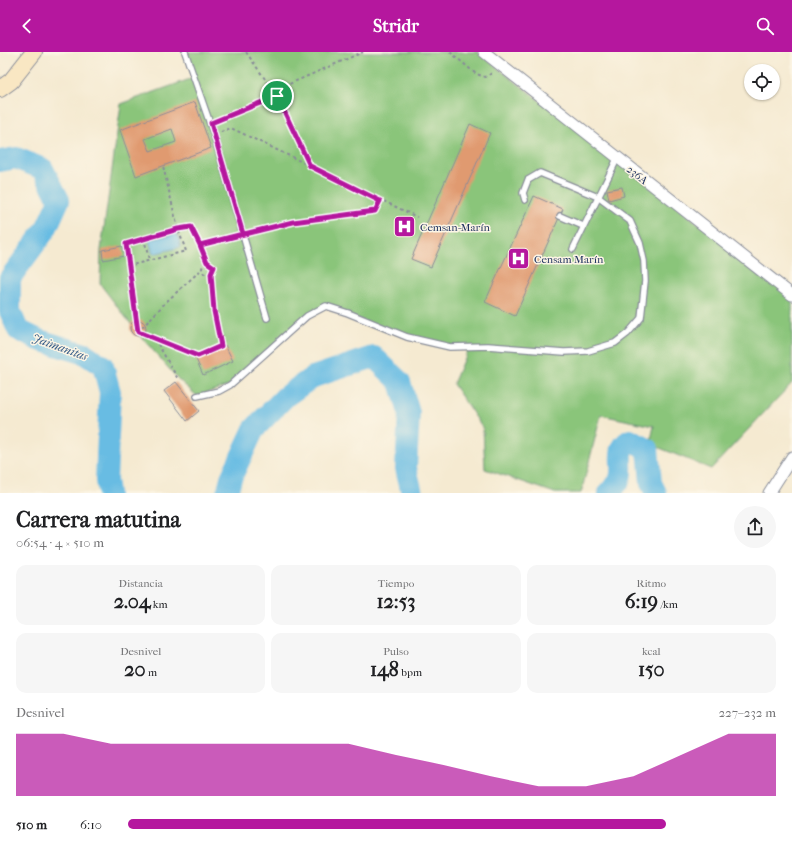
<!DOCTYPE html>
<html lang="es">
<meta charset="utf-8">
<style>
body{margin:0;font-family:"IM FELL French Canon",serif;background:#f6f6f6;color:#202124;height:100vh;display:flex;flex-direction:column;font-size:15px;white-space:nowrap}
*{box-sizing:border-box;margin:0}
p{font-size:13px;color:#757577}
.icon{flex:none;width:22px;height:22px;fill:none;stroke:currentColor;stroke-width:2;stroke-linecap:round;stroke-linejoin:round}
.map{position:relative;height:441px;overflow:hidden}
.drawer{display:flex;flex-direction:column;background:#fff;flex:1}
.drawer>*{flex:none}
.buttons{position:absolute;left:744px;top:12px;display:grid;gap:8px}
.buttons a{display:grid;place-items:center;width:36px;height:36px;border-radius:50%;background:#fff;box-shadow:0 1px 3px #0004;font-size:20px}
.pin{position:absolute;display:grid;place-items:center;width:34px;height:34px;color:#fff;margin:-17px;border:2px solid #fff;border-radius:50%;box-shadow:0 1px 4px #0007}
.round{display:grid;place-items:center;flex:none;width:42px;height:42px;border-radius:21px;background:#f6f6f6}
.headline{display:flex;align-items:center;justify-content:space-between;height:68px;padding:0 16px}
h1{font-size:22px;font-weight:700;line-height:30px}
.metrics{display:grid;grid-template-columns:repeat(3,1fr);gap:6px;height:68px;padding:4px 16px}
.metrics div{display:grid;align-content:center;border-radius:10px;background:#f6f6f6;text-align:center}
.metrics b{font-size:20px;font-weight:700}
.metrics small{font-size:11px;font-weight:400}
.metrics p{font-size:11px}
.chart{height:112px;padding:8px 16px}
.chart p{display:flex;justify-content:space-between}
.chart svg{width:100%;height:72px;margin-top:4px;fill:#b5179e;opacity:.7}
ul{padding:0 16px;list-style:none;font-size:13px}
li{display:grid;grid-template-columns:64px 48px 1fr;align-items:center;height:30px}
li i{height:10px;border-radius:5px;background:#b5179e}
header{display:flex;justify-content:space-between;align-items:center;height:52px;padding:0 16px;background:#b5179e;color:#fff;font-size:18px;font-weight:700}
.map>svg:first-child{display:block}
.green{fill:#8ac57a;stroke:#527a6c}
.water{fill:#67bce3;stroke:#4176a0}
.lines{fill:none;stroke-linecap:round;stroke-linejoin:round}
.river{stroke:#67bce3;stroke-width:22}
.building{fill:#e09a6f;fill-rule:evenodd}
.lane-casing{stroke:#888c98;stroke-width:8}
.street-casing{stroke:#888c98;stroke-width:13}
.secondary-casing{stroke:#888c98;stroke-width:18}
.path{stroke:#888c98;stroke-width:2;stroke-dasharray:3 3;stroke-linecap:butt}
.lane{stroke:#fff;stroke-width:5.5}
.street{stroke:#fff;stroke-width:11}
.secondary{stroke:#f9e7c3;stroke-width:16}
.route-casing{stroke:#fff;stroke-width:8}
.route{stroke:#b5179e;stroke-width:5}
.labels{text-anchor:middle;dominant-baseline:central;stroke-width:3;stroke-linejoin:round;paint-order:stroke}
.street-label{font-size:11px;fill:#1b2f5e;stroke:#fcf5e5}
.poi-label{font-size:11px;fill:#1b2f5e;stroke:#fcf5e5;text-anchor:start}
.water-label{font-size:12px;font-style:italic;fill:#325986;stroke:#fcf5e5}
</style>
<header><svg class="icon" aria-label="back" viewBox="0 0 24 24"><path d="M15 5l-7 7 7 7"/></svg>Stridr<svg class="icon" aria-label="search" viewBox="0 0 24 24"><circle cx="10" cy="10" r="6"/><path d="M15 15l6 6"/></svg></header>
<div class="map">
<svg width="792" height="441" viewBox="0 0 792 441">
<rect width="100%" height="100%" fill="#fcf5e5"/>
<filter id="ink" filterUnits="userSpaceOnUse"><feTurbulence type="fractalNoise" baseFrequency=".025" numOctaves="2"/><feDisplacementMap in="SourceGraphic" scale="8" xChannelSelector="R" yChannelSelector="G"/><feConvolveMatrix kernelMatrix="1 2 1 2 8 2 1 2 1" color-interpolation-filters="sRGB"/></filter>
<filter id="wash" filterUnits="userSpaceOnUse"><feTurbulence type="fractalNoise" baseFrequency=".012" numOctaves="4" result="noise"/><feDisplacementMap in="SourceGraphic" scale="16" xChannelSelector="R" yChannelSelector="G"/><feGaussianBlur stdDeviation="0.9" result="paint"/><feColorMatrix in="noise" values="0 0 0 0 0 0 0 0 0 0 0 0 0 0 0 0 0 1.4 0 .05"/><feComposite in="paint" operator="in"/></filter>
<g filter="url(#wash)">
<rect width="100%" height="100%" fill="#f5ead1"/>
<!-- green -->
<path class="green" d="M 185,0 L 477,0 L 792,244 L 792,331 L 711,417 L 650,392 L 654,374 L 601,363 L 581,441 L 555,441 L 485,417 L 483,376 L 453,332 L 469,294 C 419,295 373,272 326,254 L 307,264 L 230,333 L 197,344 L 178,327 L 137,280 L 100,232 L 101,198 L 121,52 L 193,26 Z"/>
<!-- water -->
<path class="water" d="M 177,181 L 181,195 L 153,202 L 149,188 Z"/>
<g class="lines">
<!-- river -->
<g class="river">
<path d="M 0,109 L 16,106 L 43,117 L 59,148 L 46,177 L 10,226 L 10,259 L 18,278 L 39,288 L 85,302 L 103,314 L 110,340 L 106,428 L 108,441"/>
<path d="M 227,441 L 231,426 L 254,377 L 286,344 L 313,325 L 374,305 L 400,330 L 409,361 L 406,416 L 412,441"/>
<path d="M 609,441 C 612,437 617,433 619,429 C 626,415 613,398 630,388 L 648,397 L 651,431 L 656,441"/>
</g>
</g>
<g id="blocks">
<!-- building -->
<g class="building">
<path d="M 195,50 L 211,96 L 136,124 L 120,78 ZM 172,77 L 176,90 L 150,99 L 145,87 Z"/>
<path d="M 470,72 L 490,81 L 431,215 L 411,207 Z"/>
<path d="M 622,135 L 624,144 L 609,148 L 607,138 Z"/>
<path d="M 534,144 L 563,157 L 515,264 L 485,250 Z"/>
<path d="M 122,194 L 124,204 L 103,208 L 102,198 Z"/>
<circle cx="138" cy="276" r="8"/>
<path d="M 225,293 L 233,309 L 203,323 L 196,307 Z"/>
<path d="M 176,330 L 199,359 L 187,369 L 164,339 Z"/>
</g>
</g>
</g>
<g filter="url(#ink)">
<use href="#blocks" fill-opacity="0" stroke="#888c98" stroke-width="1"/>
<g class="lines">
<defs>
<g id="lane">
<path d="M 185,0 L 214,83 L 267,266"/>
<path d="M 560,164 L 583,174"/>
<path d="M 573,197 L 617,107"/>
<path d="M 197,344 L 219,339 L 230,333 L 307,264 L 326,254 L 348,261 L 407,285 L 450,295 L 488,294 L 564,300 L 588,299 L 615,291 L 628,281 L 641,266 L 645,229 L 644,209 L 640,191 L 630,169 L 598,145 L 540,121 L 528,128 L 523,141 L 525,148"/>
</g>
<g id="street">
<path d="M 484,0 L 792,243"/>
<path d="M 769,441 L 792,405"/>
</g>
<path id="secondary" d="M 0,37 L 11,29 L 34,0"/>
</defs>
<!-- lane casing -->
<use href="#lane" class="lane-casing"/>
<!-- street casing -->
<use href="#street" class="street-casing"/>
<!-- secondary casing -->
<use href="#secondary" class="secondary-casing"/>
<!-- path -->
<g class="path">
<path d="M 246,0 L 277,44 L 309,113"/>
<path d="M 450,0 L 476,22 L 486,25 L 492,21"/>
<path d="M 273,39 L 363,0"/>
<path d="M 217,68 L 276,45"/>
<path d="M 221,80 L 231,76 L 417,165"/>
<path d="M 251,180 L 293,170 L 375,159 L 380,149"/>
<path d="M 144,186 L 149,208"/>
<path d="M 200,193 L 235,184"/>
<circle cx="208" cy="217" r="6"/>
<path d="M 128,214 L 186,199 L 178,177 L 163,114"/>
<path d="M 137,280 L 126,192 L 178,177 L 191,175 L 207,211"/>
<path d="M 137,280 L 198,304 L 221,294 L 214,259 L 211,222"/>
<path d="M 138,280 L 166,250 L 201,218"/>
<path d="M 155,287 L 178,327"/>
</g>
<!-- lane -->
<use href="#lane" class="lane"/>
<!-- street -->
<use href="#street" class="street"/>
<!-- secondary -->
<use href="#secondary" class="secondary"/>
</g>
</g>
<g class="lines" filter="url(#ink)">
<defs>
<path id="route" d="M 277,44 L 211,71 L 243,182 L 200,193 L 191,175 L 178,177 L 126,192 L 138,280 L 198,304 L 221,294 L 214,259 L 211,222 L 214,215 L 207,210 L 200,193 L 293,170 L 375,159 L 380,149 L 310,114 L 277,44"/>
</defs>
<!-- route casing -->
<use href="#route" class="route-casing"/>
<!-- route -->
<use href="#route" class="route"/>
</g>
<!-- icons -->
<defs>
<symbol id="hospital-square" viewBox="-11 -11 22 22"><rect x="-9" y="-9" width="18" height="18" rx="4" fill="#b5179e" stroke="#fcf5e5"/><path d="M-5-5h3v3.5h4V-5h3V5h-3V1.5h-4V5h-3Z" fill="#fff"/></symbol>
</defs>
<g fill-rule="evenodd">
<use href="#hospital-square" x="392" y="162" width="25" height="25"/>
<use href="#hospital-square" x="506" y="194" width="25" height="25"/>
</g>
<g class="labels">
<!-- street labels -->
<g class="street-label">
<text transform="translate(637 123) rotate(38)">236A</text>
</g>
<!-- poi labels -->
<g class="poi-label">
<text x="420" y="175">Cemsan-Marín</text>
<text x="534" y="207">Censam Marín</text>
</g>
<!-- water labels -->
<g class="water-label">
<text transform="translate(60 295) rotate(20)">Jaimanitas</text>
</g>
</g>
</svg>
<div class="buttons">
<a><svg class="icon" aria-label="locate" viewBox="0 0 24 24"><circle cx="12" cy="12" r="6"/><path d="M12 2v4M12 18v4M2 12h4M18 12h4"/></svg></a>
</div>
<div class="pin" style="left:277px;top:44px;background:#1e9e55"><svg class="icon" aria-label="arrive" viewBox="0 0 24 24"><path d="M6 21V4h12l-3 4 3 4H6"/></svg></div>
</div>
<section class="drawer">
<div class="headline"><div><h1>Carrera matutina</h1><p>06:54 · 4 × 510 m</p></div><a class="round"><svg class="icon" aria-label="share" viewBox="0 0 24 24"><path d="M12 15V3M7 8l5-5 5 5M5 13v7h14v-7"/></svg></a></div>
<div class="metrics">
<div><p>Distancia</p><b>2.04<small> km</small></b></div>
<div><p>Tiempo</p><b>12:53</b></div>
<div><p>Ritmo</p><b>6:19<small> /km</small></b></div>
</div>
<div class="metrics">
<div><p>Desnivel</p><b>20<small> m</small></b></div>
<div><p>Pulso</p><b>148<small> bpm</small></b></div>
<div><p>kcal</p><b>150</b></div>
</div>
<div class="chart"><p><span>Desnivel</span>227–232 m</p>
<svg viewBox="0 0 160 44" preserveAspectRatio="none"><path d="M0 44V6L10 6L20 12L30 12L40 12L50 12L60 12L70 12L80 19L90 25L100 32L110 38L120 38L130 32L140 19L150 6L160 6V44z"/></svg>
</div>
<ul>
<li><b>510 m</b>6:10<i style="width:83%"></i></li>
</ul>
</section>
